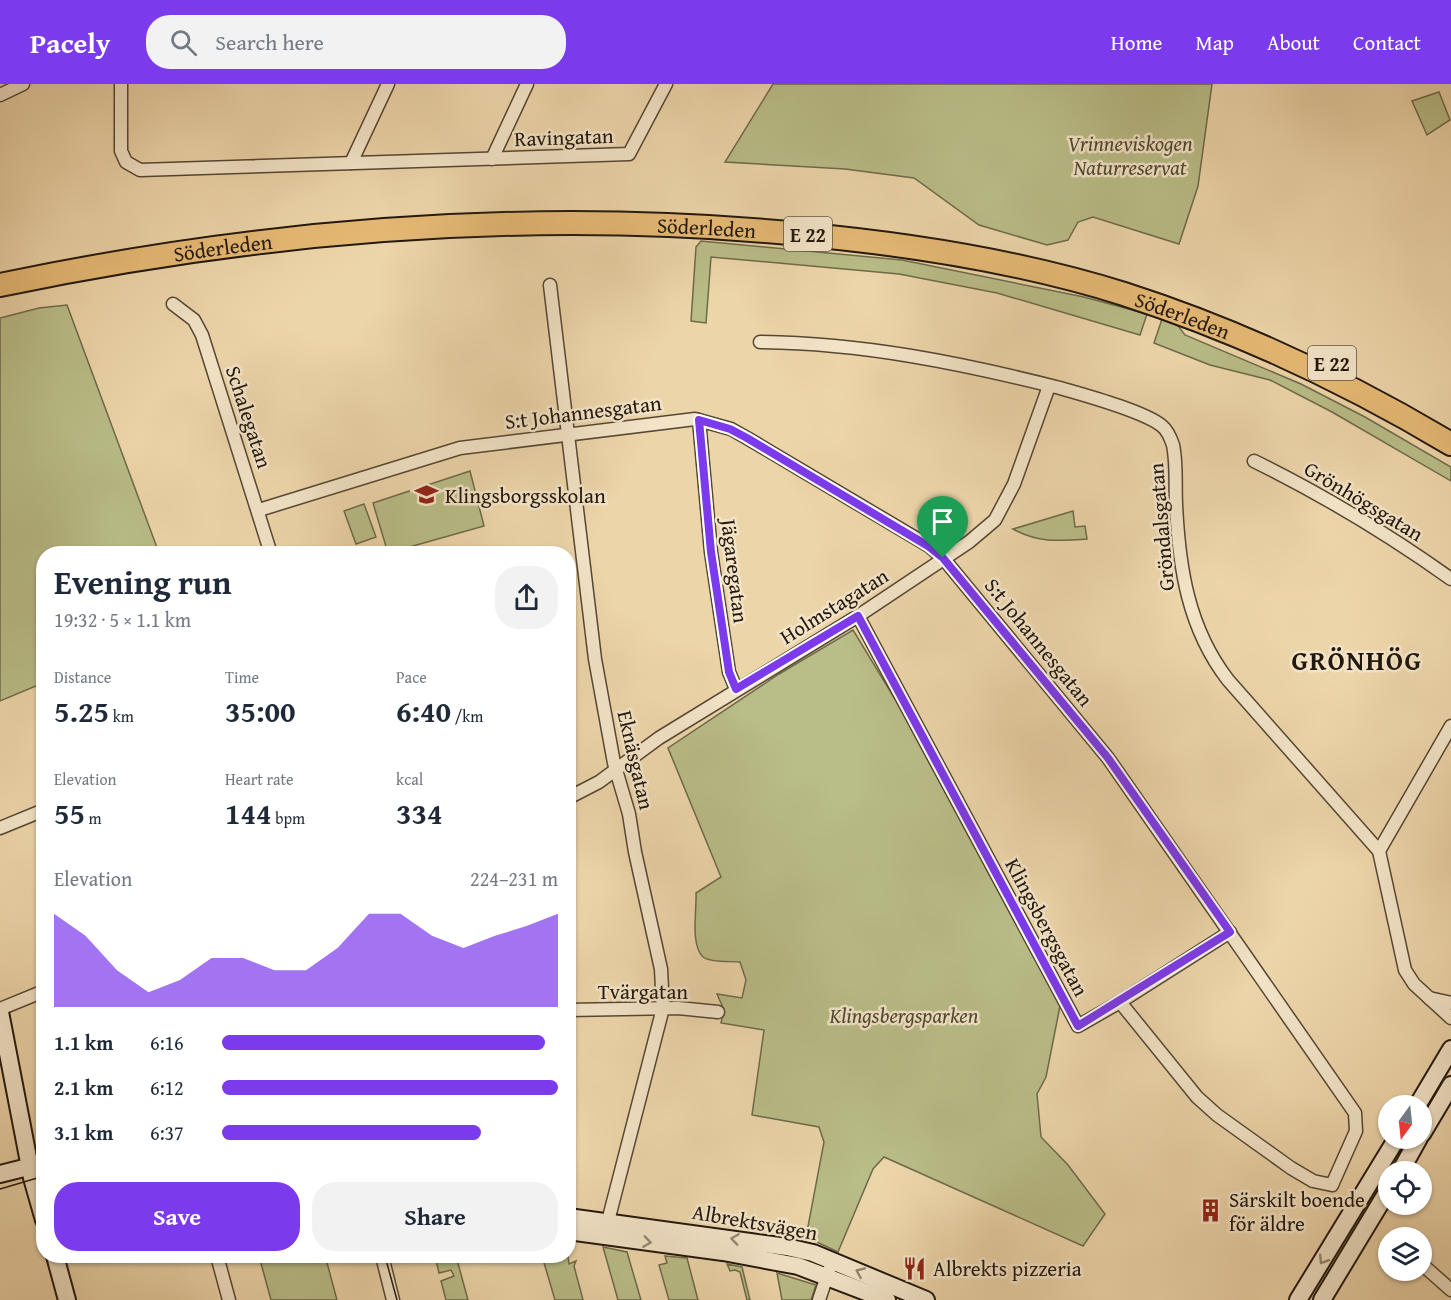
<!DOCTYPE html>
<meta charset="utf-8">
<style>
body{margin:0;font-family:"Gentium Book Plus",serif;background:#f2f2f3;color:#1f2937;height:100vh;display:flex;flex-direction:column;font-size:22px;white-space:nowrap}
*{box-sizing:border-box;margin:0}
p{font-size:20px;color:#747a83}
.icon{flex:none;width:33px;height:33px;fill:none;stroke:currentColor;stroke-width:2;stroke-linecap:round;stroke-linejoin:round}
.map{position:relative;flex:1;overflow:hidden}
.side{position:absolute;left:36px;top:462px;width:540px;height:717px;display:flex;flex-direction:column;background:#fff;border-radius:24px;box-shadow:0 2px 4px #0004}
.side>*{flex:none}
.needle{width:39px;rotate:195deg}
.tools{position:absolute;left:1378px;top:1011px;display:grid;gap:12px}
.tools a{display:grid;place-items:center;width:54px;height:54px;border-radius:50%;background:#fff;box-shadow:0 2px 4px #0004;font-size:30px}
.pin{position:absolute;display:grid;place-items:center;width:51px;height:51px;color:#fff;margin:-62px -26px;border-radius:50% 50% 50% 0;rotate:-45deg;box-shadow:0 0 6px #0007}
.pin .icon{rotate:45deg}
.round{display:grid;place-items:center;flex:none;width:63px;height:63px;border-radius:24px;background:#f2f2f3}
.summary{display:flex;align-items:center;justify-content:space-between;height:102px;padding:0 18px}
h1{font-size:33px;font-weight:600;line-height:45px}
.figures{display:grid;grid-template-columns:repeat(3,1fr);gap:9px;height:102px;padding:6px 18px}
.figures div{display:grid;align-content:center}
.figures b{font-size:30px;font-weight:600}
.figures small{font-size:16px;font-weight:400}
.figures p{font-size:16px}
.chart{height:168px;padding:12px 18px}
.chart p{display:flex;justify-content:space-between}
.chart svg{width:100%;height:108px;margin-top:6px;fill:#7c3aed;opacity:.7}
.cta{display:flex;gap:12px;margin-top:auto;padding:12px 18px}
.cta a{flex:1;height:69px;border-radius:24px;background:#7c3aed;color:#fff;font-size:24px;font-weight:600;line-height:69px;text-align:center}
.cta a+a{background:#f2f2f3;color:#1f2937}
ul{padding:0 18px;list-style:none;font-size:20px}
li{display:grid;grid-template-columns:96px 72px 1fr;align-items:center;height:45px}
li i{height:15px;border-radius:8px;background:#7c3aed}
header{display:flex;align-items:center;gap:36px;box-sizing:border-box;height:84px;padding:0 30px;background:#7c3aed;color:#fff}
header strong{font-size:28px}
nav{display:flex;gap:33px;margin-inline-start:auto;font-size:21px}
.search{width:420px;height:54px;background:#f2f2f3;display:flex;align-items:center;gap:15px;box-sizing:border-box;padding:0 21px;border-radius:24px;color:#747a83;font-size:22px}
.map>svg:first-child{display:block}
.green{fill:#b9bd88;stroke:#6e6a4a;stroke-width:1.5}
.lines{fill:none;stroke-linecap:round;stroke-linejoin:round}
.street-casing{stroke:#554734;stroke-width:15}
.secondary-casing{stroke:#22180d;stroke-width:20}
.highway-casing{stroke:#22180d;stroke-width:26}
.street{stroke:#f3e4c8;stroke-width:12}
.secondary{stroke:#f3e4c8;stroke-width:16}
.highway{stroke:#e6ba75;stroke-width:22}
.tram{stroke:#22180d;stroke-width:1.5}
.oneway{stroke:#958874}
.route-casing{stroke:#fff;stroke-width:12}
.route{stroke:#7c3aed;stroke-width:8}
.labels{text-anchor:middle;dominant-baseline:central;stroke-width:5;stroke-linejoin:round;paint-order:stroke}
.shield{fill:#f3e4c8;stroke:#615545;stroke-width:1.5}
.shield-label{font-size:20px;font-weight:bold;fill:#22180d}
.street-label{font-size:21px;fill:#22180d;stroke:#f3e4c8}
.park-label{font-size:21px;font-style:italic;fill:#4f4a32;stroke:#f3e4c8}
.poi-label{font-size:21px;fill:#22180d;stroke:#f3e4c8;text-anchor:start}
.district-label{font-size:27px;font-weight:bold;letter-spacing:1.5px;fill:#22180d;stroke:#f3e4c8}
</style>
<header>
<strong>Pacely</strong>
<div class="search"><svg class="icon" aria-label="search" viewBox="0 0 24 24"><circle cx="10" cy="10" r="6"/><path d="M15 15l6 6"/></svg>Search here</div>
<nav><a>Home</a><a>Map</a><a>About</a><a>Contact</a></nav>
</header>
<div class="map">
<svg width="1451" height="1216" viewBox="0 0 1451 1216">
<rect width="100%" height="100%" fill="#edd5aa"/>
<filter id="stains"><feTurbulence type="fractalNoise" baseFrequency=".00333" numOctaves="4"/><feColorMatrix values="0 0 0 0 .2 0 0 0 0 .09 0 0 0 0 .02 0 0 0 .5 -.17"/></filter>
<radialGradient id="worn" r=".72"><stop offset=".6" stop-color="#630" stop-opacity="0"/><stop offset="1" stop-color="#630" stop-opacity=".3"/></radialGradient>
<!-- green -->
<g class="green">
<path d="M 773,0 L 1212,0 L 1198,102 L 1179,160 L 1093,133 L 1078,138 L 1068,156 L 1047,161 L 979,141 L 914,94 L 845,85 L 725,78 Z"/>
<path d="M 1439,8 L 1450,36 L 1427,51 L 1412,17 Z"/>
<path d="M 701,157 L 902,176 L 1084,213 L 1147,230 L 1140,251 L 997,209 L 899,190 L 711,173 L 706,239 L 691,237 L 696,163 Z"/>
<path d="M 67,221 L 159,469 L 44,470 L 43,599 L 0,617 L 0,234 L 39,224 Z"/>
<path d="M 1163,232 L 1176,239 L 1185,251 L 1301,300 L 1365,333 L 1451,383 L 1451,397 L 1332,328 L 1270,296 L 1210,281 L 1154,259 Z"/>
<path d="M 470,387 L 484,442 L 388,469 L 373,419 Z"/>
<path d="M 364,420 L 376,453 L 356,460 L 344,427 Z"/>
<path d="M 1073,427 L 1075,443 L 1085,442 L 1087,455 C 1059,457 1038,459 1013,445 Z"/>
<path d="M 853,546 L 898,620 L 1060,922 L 1046,993 L 1037,1010 L 1041,1053 L 1068,1081 L 1105,1130 L 1083,1162 L 884,1073 L 873,1085 L 838,1168 L 806,1153 L 824,1058 L 819,1043 L 752,1031 L 764,946 L 721,939 L 724,926 L 717,910 L 742,914 L 746,896 L 740,878 C 731,877 710,879 703,873 C 690,861 697,824 696,809 L 721,793 L 668,664 L 779,590 Z"/>
<path d="M 603,1163 L 627,1168 L 641,1216 L 618,1216 Z"/>
<path d="M 259,1172 L 345,1172 L 326,1175 L 337,1216 L 271,1216 Z"/>
<path d="M 435,1172 L 456,1172 L 468,1216 L 446,1216 L 441,1197 L 454,1192 L 451,1186 L 439,1189 Z"/>
<path d="M 542,1172 L 568,1172 L 569,1180 L 576,1177 L 574,1182 L 583,1216 L 555,1216 Z"/>
<path d="M 665,1172 L 687,1174 L 698,1216 L 669,1216 L 659,1181 L 667,1179 Z"/>
<path d="M 727,1180 L 742,1183 L 750,1216 L 747,1216 L 740,1188 L 735,1186 L 730,1187 Z"/>
<path d="M 777,1189 L 816,1201 L 811,1216 L 782,1216 Z"/>
</g>
<g class="lines">
<defs>
<g id="street">
<path d="M 121,0 L 121,67 L 126,78 L 140,86 L 629,70 L 666,0"/>
<path d="M 0,11 L 23,0"/>
<path d="M 492,75 L 527,0"/>
<path d="M 351,79 L 388,0"/>
<path d="M 550,201 L 595,575 L 614,679 L 629,730 L 635,768 L 661,885 L 663,924 L 606,1145"/>
<path d="M 173,220 L 194,236 L 202,251 L 271,470"/>
<path d="M 760,258 C 862,259 961,279 1060,304 C 1084,311 1144,327 1162,342 C 1167,346 1171,355 1173,361 C 1177,380 1175,402 1176,420 C 1179,484 1188,544 1228,596 L 1379,767 L 1405,886 L 1414,900 L 1451,934"/>
<path d="M 699,336 L 711,468 L 729,588 L 736,605"/>
<path d="M 1254,377 C 1323,411 1388,450 1451,495"/>
<path d="M 259,426 L 460,364 L 695,335 L 731,345 L 747,354 L 929,462 L 943,474 L 1108,674 L 1355,1029 L 1356,1047 L 1332,1101 L 1313,1097 L 1291,1084 L 1217,1031 L 1197,1013 L 1120,918 L 1078,942 L 858,532"/>
<path d="M 568,714 L 599,698 L 659,654 L 858,532 L 969,458 L 995,436 L 1014,400 L 1049,302"/>
<path d="M 0,744 L 44,726"/>
<path d="M 1379,767 L 1451,642"/>
<path d="M 1429,914 L 1451,919"/>
<path d="M 1120,918 L 1230,848"/>
<path d="M 0,925 L 44,907"/>
<path d="M 568,926 L 678,924 L 718,928"/>
<path d="M 217,1172 L 229,1216"/>
<path d="M 382,1172 L 393,1216"/>
<path d="M 1425,1183 L 1451,1206"/>
<path d="M 819,1216 L 829,1186"/>
</g>
<g id="secondary">
<path d="M 0,928 L 32,1094 L 44,1136"/>
<path d="M 1417,1022 L 1451,965"/>
<path d="M 1422,1050 L 1451,1001"/>
<path d="M 1400,1088 L 1419,1054"/>
<path d="M 0,1090 L 44,1079"/>
<path d="M 568,1133 L 787,1163 L 813,1169 L 926,1216"/>
<path d="M 568,1147 L 723,1168 L 798,1182 L 887,1216"/>
<path d="M 55,1172 L 67,1216"/>
<path d="M 1298,1216 L 1397,1054"/>
<path d="M 1322,1216 L 1389,1105"/>
</g>
<g id="highway">
<path id="s1" d="M 0,201 C 263,146 532,124 799,150 C 909,160 1019,177 1124,210 C 1239,247 1347,298 1451,360"/>
</g>
</defs>
<!-- street casing -->
<use href="#street" class="street-casing"/>
<!-- secondary casing -->
<use href="#secondary" class="secondary-casing"/>
<!-- highway casing -->
<use href="#highway" class="highway-casing"/>
<!-- street -->
<use href="#street" class="street"/>
<!-- secondary -->
<use href="#secondary" class="secondary"/>
<!-- highway -->
<use href="#highway" class="highway"/>
<!-- tram -->
<g class="tram">
<path d="M 0,1105 L 44,1092"/>
<path d="M 385,1172 L 397,1216"/>
</g>
</g>
<!-- one-way arrows -->
<defs><path id="oneway-chevron" d="M-2-3.5L2.5 0L-2 3.5" fill="none" stroke-width="1.6" stroke-linecap="round" stroke-linejoin="round" transform="scale(1.5)"/></defs>
<g class="oneway">
<use href="#oneway-chevron" transform="translate(735 1155) rotate(-172)"/>
<use href="#oneway-chevron" transform="translate(647 1158) rotate(8)"/>
<use href="#oneway-chevron" transform="translate(1323 1176) rotate(122)"/>
<use href="#oneway-chevron" transform="translate(860 1188) rotate(-157)"/>
</g>
<g class="lines">
<defs>
<path id="route" d="M 699,336 L 730,345 L 747,354 L 928,462 L 943,474 L 1108,674 L 1230,848 L 1078,942 L 858,532 L 736,605 L 729,588 L 711,468 Z"/>
</defs>
<!-- route casing -->
<use href="#route" class="route-casing"/>
<!-- route -->
<use href="#route" class="route"/>
</g>
<!-- icons -->
<defs>
<symbol id="school-bare" viewBox="-9 -9 18 18"><path d="M0-5L7-2L0 1L-7-2ZM-4 1L0 2.5L4 1V4Q0 6-4 4Z" fill="#8f2418" stroke="#f3e4c8" stroke-width="2.5" paint-order="stroke"/></symbol>
<symbol id="building-bare" viewBox="-9 -9 18 18"><path d="M-4-6H4V6H1V3H-1V6H-4ZM-2.5-4.3h1.7v1.8h-1.7ZM.8-4.3h1.7v1.8H.8ZM-2.5-1h1.7V.8h-1.7ZM.8-1h1.7V.8H.8Z" fill="#8f2418" stroke="#f3e4c8" stroke-width="2.5" paint-order="stroke"/></symbol>
<symbol id="restaurant-bare" viewBox="-9 -9 18 18"><path d="M-5-6h1v4h1v-4h1v4h1v-4h1v5L-1.5 .5V6h-2V.5L-5-1ZM5-6V6H3V1.5H1.5Q1.5-4 5-6Z" fill="#8f2418" stroke="#f3e4c8" stroke-width="2.5" paint-order="stroke"/></symbol>
</defs>
<g fill-rule="evenodd">
<use href="#school-bare" x="410" y="394" width="33" height="33"/>
<use href="#building-bare" x="1194" y="1110" width="33" height="33"/>
<use href="#restaurant-bare" x="898" y="1168" width="33" height="33"/>
</g>
<g class="labels">
<!-- shield labels -->
<g class="shield">
<rect x="784" y="133" width="48" height="34" rx="4.5"/>
<rect x="1308" y="262" width="48" height="34" rx="4.5"/>
</g>
<g class="shield-label">
<text x="808" y="150">E 22</text>
<text x="1332" y="279">E 22</text>
</g>
<!-- street labels -->
<g class="street-label">
<text transform="translate(564 53) rotate(-2)">Ravingatan</text>
<text stroke="none"><textPath href="#s1" startOffset="711">Söderleden</textPath></text>
<text stroke="none"><textPath href="#s1" startOffset="226">Söderleden</textPath></text>
<text stroke="none"><textPath href="#s1" startOffset="1197">Söderleden</textPath></text>
<text transform="translate(583 328) rotate(-7)">S:t Johannesgatan</text>
<text transform="translate(249 333) rotate(72)">Schalegatan</text>
<text transform="translate(1364 417) rotate(31)">Grönhögsgatan</text>
<text transform="translate(1161 443) rotate(-95)">Gröndalsgatan</text>
<text transform="translate(735 487) rotate(83)">Jägaregatan</text>
<text transform="translate(834 522) rotate(-32)">Holmstagatan</text>
<text transform="translate(1039 558) rotate(51)">S:t Johannesgatan</text>
<text transform="translate(636 676) rotate(77)">Eknäsgatan</text>
<text transform="translate(1047 843) rotate(62)">Klingsbergsgatan</text>
<text x="643" y="907">Tvärgatan</text>
<text transform="translate(755 1138) rotate(10)">Albrektsvägen</text>
</g>
<!-- park labels -->
<g class="park-label">
<text x="1130" y="59">Vrinneviskogen<tspan x="1130" dy="24">Naturreservat</tspan></text>
<text x="904" y="931">Klingsbergsparken</text>
</g>
<!-- poi labels -->
<g class="poi-label">
<text x="445" y="411">Klingsborgsskolan</text>
<text x="1229" y="1115">Särskilt boende<tspan x="1229" dy="24">för äldre</tspan></text>
<text x="933" y="1184">Albrekts pizzeria</text>
</g>
<!-- district labels -->
<g class="district-label">
<text x="1357" y="576">GRÖNHÖG</text>
</g>
</g>
<rect width="100%" height="100%" filter="url(#stains)"/>
<rect width="100%" height="100%" fill="url(#worn)"/>
</svg>
<div class="tools">
<a><svg class="needle" viewBox="-14 -14 28 28"><path d="M0-13l5 13h-10z" fill="#e53935"/><path d="M0 13l5-13h-10z" fill="#747a83"/></svg></a>
<a><svg class="icon" aria-label="locate" viewBox="0 0 24 24"><circle cx="12" cy="12" r="6"/><path d="M12 2v4M12 18v4M2 12h4M18 12h4"/></svg></a>
<a><svg class="icon" aria-label="layers" viewBox="0 0 24 24"><path d="M12 4l9 5-9 5-9-5zM3 14l9 5 9-5"/></svg></a>
</div>
<div class="pin" style="left:943px;top:474px;background:#1e9e55"><svg class="icon" aria-label="arrive" viewBox="0 0 24 24"><path d="M6 21V4h12l-3 4 3 4H6"/></svg></div>
<section class="side">
<div class="summary"><div><h1>Evening run</h1><p>19:32 · 5 × 1.1 km</p></div><a class="round"><svg class="icon" aria-label="share" viewBox="0 0 24 24"><path d="M12 15V3M7 8l5-5 5 5M5 13v7h14v-7"/></svg></a></div>
<div class="figures">
<div><p>Distance</p><b>5.25<small> km</small></b></div>
<div><p>Time</p><b>35:00</b></div>
<div><p>Pace</p><b>6:40<small> /km</small></b></div>
</div>
<div class="figures">
<div><p>Elevation</p><b>55<small> m</small></b></div>
<div><p>Heart rate</p><b>144<small> bpm</small></b></div>
<div><p>kcal</p><b>334</b></div>
</div>
<div class="chart"><p><span>Elevation</span>224–231 m</p>
<svg viewBox="0 0 160 44" preserveAspectRatio="none"><path d="M0 44V6L10 15L20 29L30 38L40 33L50 24L60 24L70 29L80 29L90 20L100 6L110 6L120 15L130 20L140 15L150 11L160 6V44z"/></svg>
</div>
<ul>
<li><b>1.1 km</b>6:16<i style="width:96%"></i></li>
<li><b>2.1 km</b>6:12<i style="width:100%"></i></li>
<li><b>3.1 km</b>6:37<i style="width:77%"></i></li>
</ul>
<div class="cta"><a>Save</a><a>Share</a></div>
</section>
</div>
